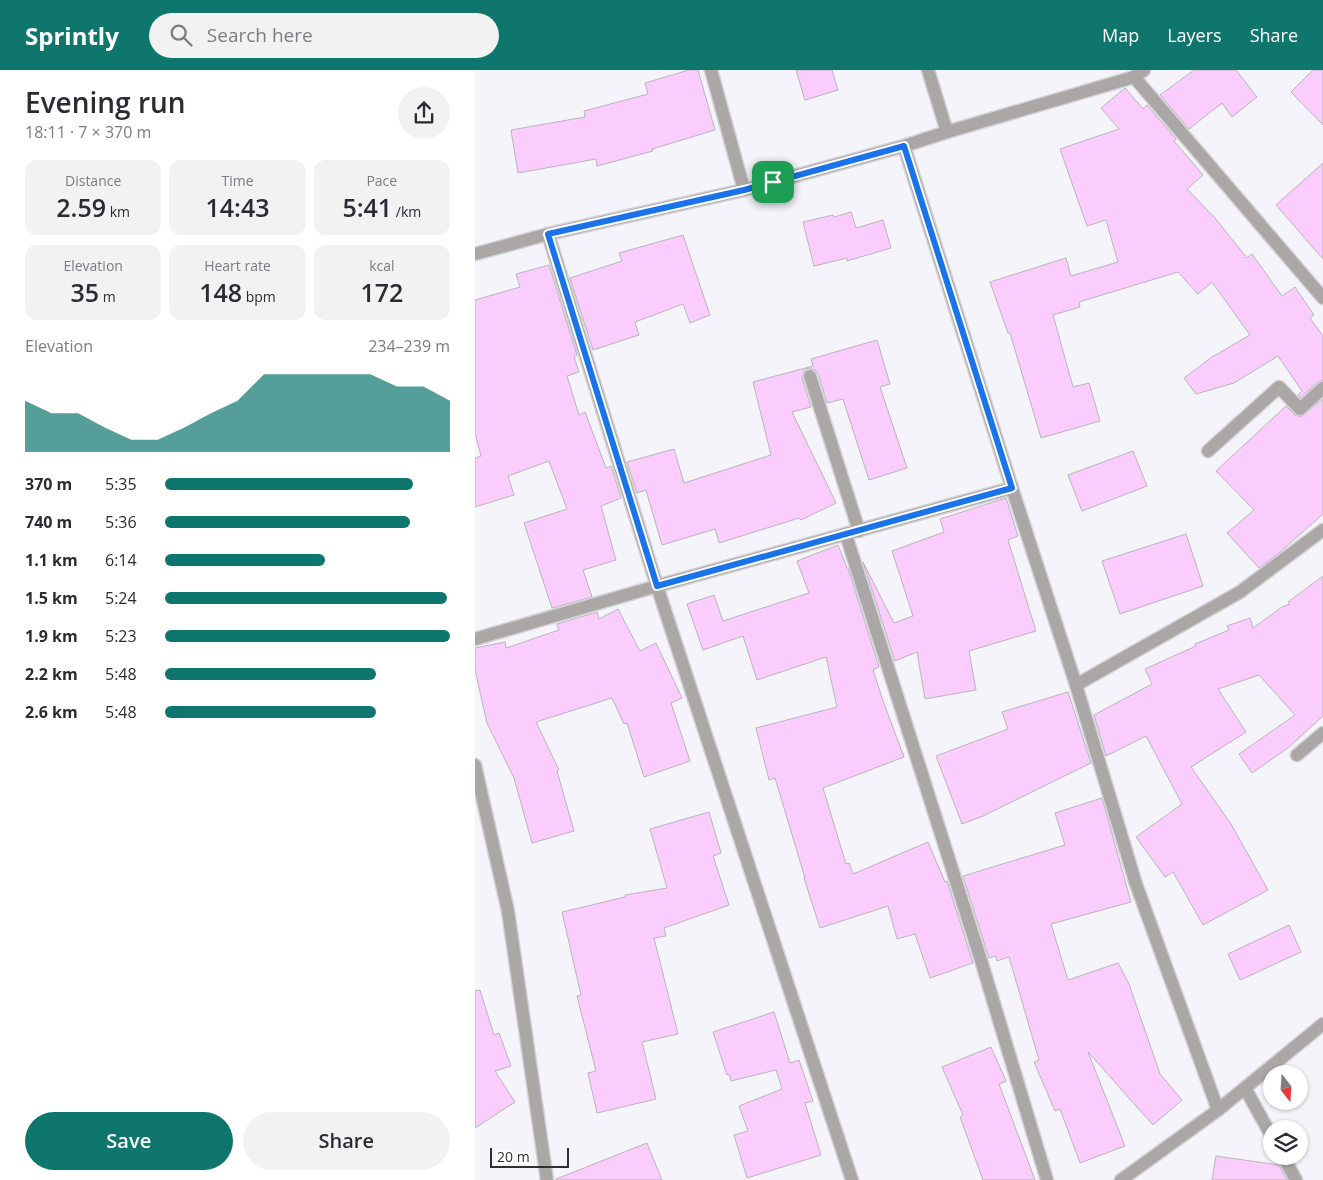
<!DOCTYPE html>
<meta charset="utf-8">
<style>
body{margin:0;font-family:"Open Sans",sans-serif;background:#f2f2f3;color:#2b2b33;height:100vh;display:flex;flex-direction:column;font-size:19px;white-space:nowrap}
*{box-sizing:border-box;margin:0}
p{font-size:16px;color:#7c7c81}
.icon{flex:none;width:28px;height:28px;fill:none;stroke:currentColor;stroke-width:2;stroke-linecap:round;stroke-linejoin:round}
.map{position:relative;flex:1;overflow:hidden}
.side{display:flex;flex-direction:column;background:#fff;width:475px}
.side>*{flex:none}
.needle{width:32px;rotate:163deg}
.controls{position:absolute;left:788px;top:995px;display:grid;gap:10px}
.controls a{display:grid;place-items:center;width:45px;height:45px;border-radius:50%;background:#fff;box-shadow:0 1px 4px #0004;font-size:25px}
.scale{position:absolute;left:15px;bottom:12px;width:79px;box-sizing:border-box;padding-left:5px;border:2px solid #2f2f31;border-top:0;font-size:14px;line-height:18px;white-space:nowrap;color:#2f2f31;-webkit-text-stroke:4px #fff;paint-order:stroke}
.pin{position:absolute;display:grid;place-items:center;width:42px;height:42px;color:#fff;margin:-21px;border-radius:10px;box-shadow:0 2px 8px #0006}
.round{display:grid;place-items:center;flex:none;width:52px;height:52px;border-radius:26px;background:#f2f2f3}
.head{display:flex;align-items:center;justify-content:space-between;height:85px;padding:0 25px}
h1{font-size:28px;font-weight:600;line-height:38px}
.stats{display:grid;grid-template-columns:repeat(3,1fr);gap:8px;height:85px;padding:5px 25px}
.stats div{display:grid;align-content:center;border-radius:12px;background:#f2f2f3;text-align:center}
.stats b{font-size:25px;font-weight:600}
.stats small{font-size:14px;font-weight:400}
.stats p{font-size:14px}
.chart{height:140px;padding:10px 25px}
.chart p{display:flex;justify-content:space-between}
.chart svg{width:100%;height:90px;margin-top:5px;fill:#0f766e;opacity:.7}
.action{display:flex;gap:10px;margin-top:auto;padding:10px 25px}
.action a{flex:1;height:58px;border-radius:30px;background:#0f766e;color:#fff;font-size:20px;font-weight:600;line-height:58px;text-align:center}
.action a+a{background:#f2f2f3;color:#2b2b33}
ul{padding:0 25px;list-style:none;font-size:16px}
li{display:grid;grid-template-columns:80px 60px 1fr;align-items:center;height:38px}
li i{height:12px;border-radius:6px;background:#0f766e}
header{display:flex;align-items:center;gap:30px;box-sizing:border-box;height:70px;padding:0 25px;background:#0f766e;color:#fff}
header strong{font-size:24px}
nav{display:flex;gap:28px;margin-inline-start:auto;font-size:18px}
.search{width:350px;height:45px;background:#f2f2f3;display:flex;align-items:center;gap:12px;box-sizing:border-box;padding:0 18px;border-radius:28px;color:#7c7c81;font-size:19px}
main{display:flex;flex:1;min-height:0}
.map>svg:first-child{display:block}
.building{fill:#facdfe;stroke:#b9b5b9}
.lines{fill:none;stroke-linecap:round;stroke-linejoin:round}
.street-casing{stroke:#d1d1d6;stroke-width:15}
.street{stroke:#aaa7a6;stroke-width:12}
.route-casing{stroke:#fff;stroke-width:10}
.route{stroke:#1a73e8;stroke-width:6}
</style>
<header>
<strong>Sprintly</strong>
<div class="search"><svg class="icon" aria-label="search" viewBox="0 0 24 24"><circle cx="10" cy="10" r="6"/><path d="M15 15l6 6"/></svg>Search here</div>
<nav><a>Map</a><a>Layers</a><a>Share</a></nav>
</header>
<main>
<section class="side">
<div class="head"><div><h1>Evening run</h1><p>18:11 · 7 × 370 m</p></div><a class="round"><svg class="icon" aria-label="share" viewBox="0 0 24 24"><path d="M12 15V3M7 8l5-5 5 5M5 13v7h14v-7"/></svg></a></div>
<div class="stats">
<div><p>Distance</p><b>2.59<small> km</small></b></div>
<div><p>Time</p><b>14:43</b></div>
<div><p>Pace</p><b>5:41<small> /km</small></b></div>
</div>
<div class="stats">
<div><p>Elevation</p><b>35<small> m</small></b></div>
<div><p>Heart rate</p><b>148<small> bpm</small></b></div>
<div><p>kcal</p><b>172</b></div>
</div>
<div class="chart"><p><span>Elevation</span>234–239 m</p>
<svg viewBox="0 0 160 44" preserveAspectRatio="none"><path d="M0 44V19L10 25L20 25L30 32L40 38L50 38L60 32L70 25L80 19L90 6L100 6L110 6L120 6L130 6L140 12L150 12L160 19V44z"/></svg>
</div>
<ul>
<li><b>370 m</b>5:35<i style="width:87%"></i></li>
<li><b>740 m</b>5:36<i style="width:86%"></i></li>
<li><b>1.1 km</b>6:14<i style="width:56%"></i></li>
<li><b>1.5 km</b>5:24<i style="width:99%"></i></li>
<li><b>1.9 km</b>5:23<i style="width:100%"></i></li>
<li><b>2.2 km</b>5:48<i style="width:74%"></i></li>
<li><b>2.6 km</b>5:48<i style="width:74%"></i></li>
</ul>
<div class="action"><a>Save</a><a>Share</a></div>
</section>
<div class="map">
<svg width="848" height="1110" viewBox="0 0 848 1110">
<rect width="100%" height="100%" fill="#f4f4fa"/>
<!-- building -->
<g class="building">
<path d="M 214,0 L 223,0 L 240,60 L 177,79 L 178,81 L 122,96 L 121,89 L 43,103 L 36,60 L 110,47 L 109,41 L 173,24 L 170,13 Z"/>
<path d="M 321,0 L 357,0 L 363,20 L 330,30 Z"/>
<path d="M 719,0 L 761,0 L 782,27 L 757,47 L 747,33 L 714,59 L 685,25 Z"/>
<path d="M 838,0 L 848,0 L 848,55 L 816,22 Z"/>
<path d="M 650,18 L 668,39 L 672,35 L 701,69 L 699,71 L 728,105 L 712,119 L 740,148 L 772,188 L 777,184 L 807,226 L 820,217 L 839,245 L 835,248 L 848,266 L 848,310 L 843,312 L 825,328 L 823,325 L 827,321 L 803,286 L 759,313 L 721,324 L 709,308 L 737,287 L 775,265 L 737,212 L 723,224 L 703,202 L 604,232 L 605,237 L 578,245 L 598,317 L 614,313 L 625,351 L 566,368 L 535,263 L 533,263 L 515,212 L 591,188 L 596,206 L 643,192 L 631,150 L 612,156 L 585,79 L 644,59 L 626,38 Z"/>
<path d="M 848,93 L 848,189 L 801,135 Z"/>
<path d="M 376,142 L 381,158 L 408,150 L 416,178 L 372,191 L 372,188 L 339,196 L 328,152 L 358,145 L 359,147 Z"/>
<path d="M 208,165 L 235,245 L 215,253 L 208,234 L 160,252 L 164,265 L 118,280 L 95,208 L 147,191 L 144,183 Z"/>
<path d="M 74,195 L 102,285 L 99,287 L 104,302 L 92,306 L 104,345 L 110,342 L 131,398 L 136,396 L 146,428 L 126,436 L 141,490 L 108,500 L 117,527 L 77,538 L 49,453 L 92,439 L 74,391 L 33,406 L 39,425 L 0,437 L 0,388 L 6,386 L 0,363 L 0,230 L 45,217 L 41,204 Z"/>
<path d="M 402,270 L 415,314 L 405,317 L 432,398 L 394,410 L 368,329 L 352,333 L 343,303 L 340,300 L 333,298 L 329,301 L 327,308 L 336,337 L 317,342 L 361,433 L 326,450 L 324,448 L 244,473 L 240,459 L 187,475 L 171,420 L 162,423 L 152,392 L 199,379 L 209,413 L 296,385 L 278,312 L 338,296 L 336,289 Z"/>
<path d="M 848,329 L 848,444 L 803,484 L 784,498 L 752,463 L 779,440 L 741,401 L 811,336 L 820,345 L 826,347 Z"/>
<path d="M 658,381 L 672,416 L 607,441 L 593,405 Z"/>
<path d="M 531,428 L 543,466 L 533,470 L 561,561 L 494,581 L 501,620 L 450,629 L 442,582 L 420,591 L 388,492 L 419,553 L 438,546 L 417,481 L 469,462 L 465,449 Z"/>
<path d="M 711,464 L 728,516 L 645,544 L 627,491 Z"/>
<path d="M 363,475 L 372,498 L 373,498 L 404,597 L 398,600 L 408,631 L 429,687 L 348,718 L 371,794 L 374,793 L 378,804 L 453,772 L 470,812 L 472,811 L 498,893 L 455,908 L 440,864 L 422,869 L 413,836 L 345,858 L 329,808 L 330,808 L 300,708 L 294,710 L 281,658 L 362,637 L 351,587 L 282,610 L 268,566 L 228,580 L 212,534 L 239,525 L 248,551 L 334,523 L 322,491 Z"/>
<path d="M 848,506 L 848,646 L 813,678 L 777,703 L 764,684 L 820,645 L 784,605 L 743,619 L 771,662 L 716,697 L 756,754 L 793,820 L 728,855 L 698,802 L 690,807 L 661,767 L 707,734 L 671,666 L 631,686 L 619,645 L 677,614 L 670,599 L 721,576 L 720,574 L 754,560 L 752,556 L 775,548 L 778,558 L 807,537 L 815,534 L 813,532 Z"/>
<path d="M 143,539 L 165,581 L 181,573 L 207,628 L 196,633 L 215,691 L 169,707 L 152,653 L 149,654 L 137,628 L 61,652 L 84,700 L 82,701 L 99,761 L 57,773 L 39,708 L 12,653 L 0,600 L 0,578 L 30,572 L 31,578 L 84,560 L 82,554 L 122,542 L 124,549 Z"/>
<path d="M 593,622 L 616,693 L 508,746 L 487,754 L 461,686 L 533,659 L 527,642 Z"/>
<path d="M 627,728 L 656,832 L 576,854 L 593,910 L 643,893 L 654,914 L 685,1004 L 707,1030 L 678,1055 L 613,982 L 650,1076 L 605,1093 L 585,1039 L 580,1041 L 559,992 L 564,990 L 534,887 L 522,891 L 521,886 L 514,888 L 488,806 L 590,775 L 580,743 Z"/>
<path d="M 234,742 L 246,783 L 238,786 L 254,835 L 189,858 L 191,866 L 179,868 L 203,964 L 167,972 L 181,1029 L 122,1043 L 113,1003 L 121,1001 L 102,926 L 106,925 L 87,842 L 150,827 L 150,825 L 192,818 L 175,759 Z"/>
<path d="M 814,855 L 826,882 L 765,910 L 753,884 Z"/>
<path d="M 5,920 L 19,965 L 24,963 L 36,996 L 20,1001 L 40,1032 L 0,1058 L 0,921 Z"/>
<path d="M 299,942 L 315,993 L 324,990 L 338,1031 L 330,1033 L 346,1085 L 272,1108 L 259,1065 L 273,1061 L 264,1036 L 307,1019 L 301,1000 L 256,1011 L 254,1004 L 252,1005 L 238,962 Z"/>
<path d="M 516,977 L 531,1011 L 524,1014 L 560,1110 L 508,1110 L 485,1047 L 488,1045 L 467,997 Z"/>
<path d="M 172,1073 L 187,1110 L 81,1110 L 81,1109 Z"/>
<path d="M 741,1086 L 804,1095 L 812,1110 L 737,1110 Z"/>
</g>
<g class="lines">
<defs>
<g id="street">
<path d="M 236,0 L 269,120"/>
<path d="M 453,0 L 472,62"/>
<path d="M 659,7 L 848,228"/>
<path d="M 73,164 L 182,516 L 377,1110"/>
<path d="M 0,184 L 73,164 L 269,120 L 429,76 L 472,62 L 659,7 L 669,0"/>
<path d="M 335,306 L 384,461"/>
<path d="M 733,381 L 804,317 L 825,339 L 848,318"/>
<path d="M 537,418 L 601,615 L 661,814 L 743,1040"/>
<path d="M 371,465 L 505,887 L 572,1110"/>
<path d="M 0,569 L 189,514 L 537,418 L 429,76"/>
<path d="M 601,615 L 765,522 L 848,460"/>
<path d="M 822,685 L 848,663"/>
<path d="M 0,695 L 33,841 L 72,1110"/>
<path d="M 770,1018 L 796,1065"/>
<path d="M 808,1086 L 821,1110"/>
<path d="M 646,1110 L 743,1040 L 848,954"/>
</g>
</defs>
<!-- street casing -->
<use href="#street" class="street-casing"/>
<!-- street -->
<use href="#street" class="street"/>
</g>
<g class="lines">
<defs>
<path id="route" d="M 429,76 L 537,418 L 182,516 L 73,164 L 269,120 Z"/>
</defs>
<!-- route casing -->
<use href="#route" class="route-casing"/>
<!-- route -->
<use href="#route" class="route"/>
</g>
</svg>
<div class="controls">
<a><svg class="needle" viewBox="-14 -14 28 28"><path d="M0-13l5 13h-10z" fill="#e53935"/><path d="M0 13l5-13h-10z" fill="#7c7c81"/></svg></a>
<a><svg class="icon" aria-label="layers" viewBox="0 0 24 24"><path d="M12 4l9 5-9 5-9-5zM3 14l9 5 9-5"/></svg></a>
</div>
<div class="scale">20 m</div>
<div class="pin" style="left:298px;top:112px;background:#1e9e55"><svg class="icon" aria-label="arrive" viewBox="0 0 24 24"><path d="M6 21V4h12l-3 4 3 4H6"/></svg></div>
</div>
</main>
